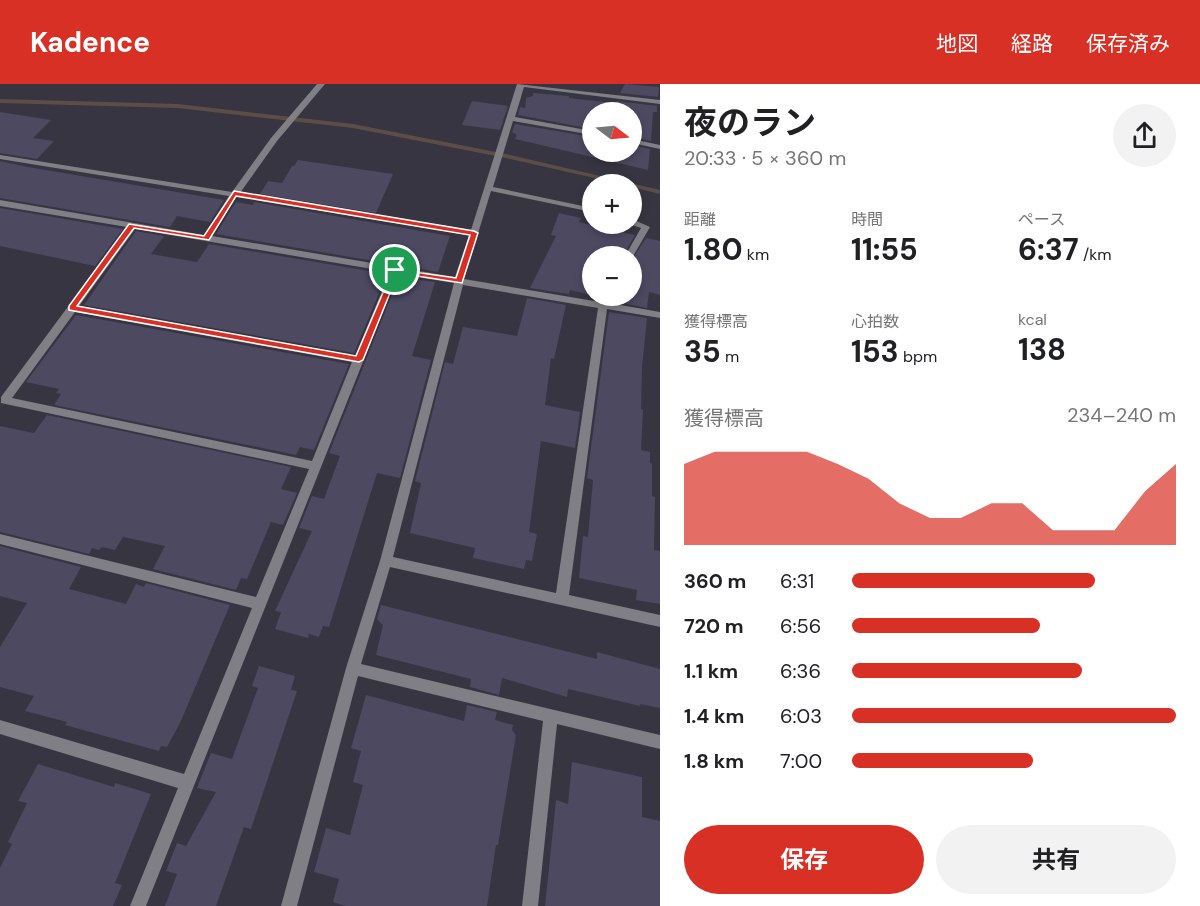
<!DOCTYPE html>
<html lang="ja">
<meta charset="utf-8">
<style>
body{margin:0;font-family:"DM Sans","Noto Sans JP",sans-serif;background:#f2f2f2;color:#202124;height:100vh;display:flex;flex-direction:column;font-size:22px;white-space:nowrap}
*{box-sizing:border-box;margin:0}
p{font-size:20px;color:#757577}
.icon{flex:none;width:33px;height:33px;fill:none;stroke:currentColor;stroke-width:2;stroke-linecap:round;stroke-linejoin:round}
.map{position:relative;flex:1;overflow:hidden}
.side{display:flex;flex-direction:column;background:#fff;width:540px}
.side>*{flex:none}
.needle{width:39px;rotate:106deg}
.tools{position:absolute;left:582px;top:18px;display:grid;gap:12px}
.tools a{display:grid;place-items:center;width:60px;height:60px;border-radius:50%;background:#fff;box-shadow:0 3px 9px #0003;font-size:30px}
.pin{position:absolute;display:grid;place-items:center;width:51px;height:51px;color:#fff;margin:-26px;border:3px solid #fff;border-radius:50%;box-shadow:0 2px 6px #0007}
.round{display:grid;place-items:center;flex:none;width:63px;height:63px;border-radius:32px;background:#f2f2f2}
.summary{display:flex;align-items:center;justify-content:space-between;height:102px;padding:0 24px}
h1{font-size:33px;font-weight:700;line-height:45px}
.metrics{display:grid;grid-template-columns:repeat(3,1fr);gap:9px;height:102px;padding:6px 24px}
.metrics div{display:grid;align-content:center}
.metrics b{font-size:30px;font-weight:700}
.metrics small{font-size:16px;font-weight:400}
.metrics p{font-size:16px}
.chart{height:168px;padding:12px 24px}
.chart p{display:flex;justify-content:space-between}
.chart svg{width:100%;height:108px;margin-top:6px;fill:#d93025;opacity:.7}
.primary-button{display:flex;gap:12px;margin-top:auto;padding:12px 24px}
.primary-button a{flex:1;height:69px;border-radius:36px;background:#d93025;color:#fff;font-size:24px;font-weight:700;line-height:69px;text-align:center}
.primary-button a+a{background:#f2f2f2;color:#202124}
ul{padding:0 24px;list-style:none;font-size:20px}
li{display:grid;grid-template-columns:96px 72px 1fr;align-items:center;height:45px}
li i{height:15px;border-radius:8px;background:#d93025}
header{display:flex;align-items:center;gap:36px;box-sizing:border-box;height:84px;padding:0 30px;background:#d93025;color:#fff}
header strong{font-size:28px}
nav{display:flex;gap:33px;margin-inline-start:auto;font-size:21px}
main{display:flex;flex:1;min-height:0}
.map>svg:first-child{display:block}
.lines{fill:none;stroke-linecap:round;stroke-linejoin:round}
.stream{fill:#5c4e46;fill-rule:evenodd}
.building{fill:#4c4961}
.minor{fill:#7f7f85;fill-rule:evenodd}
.route{fill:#d93025;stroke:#fff;stroke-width:1.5;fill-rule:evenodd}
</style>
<header>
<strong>Kadence</strong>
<nav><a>地図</a><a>経路</a><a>保存済み</a></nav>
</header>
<main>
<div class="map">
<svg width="660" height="822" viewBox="0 0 660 822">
<rect width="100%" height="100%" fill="#373541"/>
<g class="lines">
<!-- stream -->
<path class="stream" d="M 0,15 L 178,20 L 353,40 L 506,70 L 660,106 L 660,110 L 632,103 L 632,100 L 621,100 L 506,74 L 353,44 L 178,24 L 0,19 Z"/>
</g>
<!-- building -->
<g class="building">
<path d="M 625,0 L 659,3 L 658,13 L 620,9 Z"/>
<path d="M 533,9 L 569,12 L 569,14 L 615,19 L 616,17 L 657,22 L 657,28 L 653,28 L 651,57 L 632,53 L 632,28 L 592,28 L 592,45 L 518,31 L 520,23 L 525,24 L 526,14 L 533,12 Z"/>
<path d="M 472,17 L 508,22 L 500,46 L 462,41 Z"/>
<path d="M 0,28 L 51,36 L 33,54 L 54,57 L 37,75 L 0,69 Z"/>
<path d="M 515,40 L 592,53 L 592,68 L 632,68 L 632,61 L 650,65 L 648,86 L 515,55 L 517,51 L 512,48 Z"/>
<path d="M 298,76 L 393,90 L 376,129 L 260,110 L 268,97 L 282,99 L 292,82 L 294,82 Z"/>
<path d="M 0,77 L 28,83 L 224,116 L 210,138 L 177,132 L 170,143 L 0,114 Z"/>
<path d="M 236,118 L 253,121 L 254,118 L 450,152 L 438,188 L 216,150 Z"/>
<path d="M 0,124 L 123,145 L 95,182 L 0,162 Z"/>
<path d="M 559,129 L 581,134 L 579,138 L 635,151 L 623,172 L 592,172 L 592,212 L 602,212 L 600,213 L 570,206 L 569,210 L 530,204 L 556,152 L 551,151 Z"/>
<path d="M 136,147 L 164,152 L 151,170 L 197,178 L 209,160 L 387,190 L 354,269 L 84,221 Z"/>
<path d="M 646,154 L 660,157 L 660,211 L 649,208 L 647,224 L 613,217 L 615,212 L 632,212 L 632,176 Z"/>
<path d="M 399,193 L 435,198 L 412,272 L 431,276 L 400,394 L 377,389 L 329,543 L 323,542 L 319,553 L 309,550 L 308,554 L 275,545 L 281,528 L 275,527 L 312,447 L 299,444 L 312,412 L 324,415 L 340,372 L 329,369 Z"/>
<path d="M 527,214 L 566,221 L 554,275 L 551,274 L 545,321 L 580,328 L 575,364 L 541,357 L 529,448 L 537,450 L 532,477 L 526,476 L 524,485 L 473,474 L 475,464 L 410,449 L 421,399 L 415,397 L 445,278 L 453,280 L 463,243 L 517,252 Z"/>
<path d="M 609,228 L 647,234 L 642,283 L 641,325 L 643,326 L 641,366 L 650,368 L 650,379 L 652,380 L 652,412 L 655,413 L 654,466 L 660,467 L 660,520 L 636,516 L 637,506 L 579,494 L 583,452 L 588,453 L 593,396 L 587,394 Z"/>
<path d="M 76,231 L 349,280 L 314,366 L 300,363 L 296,371 L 54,321 L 61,310 L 56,309 L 59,305 L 26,298 Z"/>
<path d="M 47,331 L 291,383 L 281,405 L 297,409 L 283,441 L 271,438 L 247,495 L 241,494 L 236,506 L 153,485 L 165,462 L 123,453 L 115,466 L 102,463 L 99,466 L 92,464 L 89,470 L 0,448 L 0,342 L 34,349 Z"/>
<path d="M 0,462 L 81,483 L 69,505 L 126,520 L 136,500 L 144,503 L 146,499 L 230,521 L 180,639 L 167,663 L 161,662 L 159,667 L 65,641 L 67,638 L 25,627 L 34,612 L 0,603 L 0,563 L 27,519 L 0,512 Z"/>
<path d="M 381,521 L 597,575 L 597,568 L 660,585 L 660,624 L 640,620 L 640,622 L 568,605 L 567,613 L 502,594 L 499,611 L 470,603 L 471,595 L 376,571 L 383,541 L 377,535 Z"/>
<path d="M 259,582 L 295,592 L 291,606 L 297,607 L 251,745 L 244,743 L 216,822 L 165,822 L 177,790 L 166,787 L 177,759 L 186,762 L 216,708 L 197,704 L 211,669 L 232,675 L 258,604 L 252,602 Z"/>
<path d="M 366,611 L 464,637 L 467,621 L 497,628 L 495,636 L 513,641 L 512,646 L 516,651 L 498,761 L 496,761 L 487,822 L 345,822 L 333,818 L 339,795 L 314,788 L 326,744 L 350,751 L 363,701 L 353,698 L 361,667 L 351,664 Z"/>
<path d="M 572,678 L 642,693 L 642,733 L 660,737 L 660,822 L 545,822 L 556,716 L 568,720 Z"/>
<path d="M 38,680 L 114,703 L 115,699 L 151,710 L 115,799 L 122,801 L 113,822 L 0,822 L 0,784 L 12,760 L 8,758 L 27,719 L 18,717 Z"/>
</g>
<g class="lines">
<!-- minor -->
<g class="minor">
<path d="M 317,0 L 325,0 L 277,57 L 240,109 L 471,146 L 517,0 L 660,16 L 660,20 L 524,3 L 515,33 L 592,47 L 592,51 L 513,37 L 493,103 L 592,124 L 592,128 L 491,107 L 464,195 L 600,218 L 604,212 L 613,212 L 609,219 L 660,228 L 660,234 L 607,225 L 569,511 L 660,531 L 660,543 L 390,483 L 361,580 L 660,651 L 660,665 L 557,640 L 538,822 L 522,822 L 543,637 L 358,592 L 297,822 L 281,822 L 346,584 L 380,477 L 454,199 L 398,190 L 146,822 L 130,822 L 178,704 L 0,650 L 0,636 L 184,690 L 252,524 L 0,460 L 0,450 L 256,513 L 309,385 L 1,319 L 1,313 L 127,143 L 0,122 L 0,116 L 204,151 L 229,112 L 0,75 L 0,71 L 232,108 L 271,54 ZM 236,113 L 469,151 L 455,193 L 212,152 ZM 135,145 L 390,188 L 355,272 L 79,222 ZM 463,201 L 598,224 L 556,509 L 393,473 ZM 75,228 L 352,278 L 312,377 L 12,314 Z"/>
<path d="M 632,55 L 660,61 L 660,65 L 632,59 Z"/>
<path d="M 632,135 L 650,143 L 632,174 L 632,172 L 625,172 L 641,144 L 629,140 L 632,140 Z"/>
</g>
</g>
<!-- route -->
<path class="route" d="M 234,107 L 474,147 L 478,149 L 462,199 L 398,189 L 363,276 L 359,278 L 69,226 L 69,222 L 129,140 L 204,152 ZM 236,112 L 470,151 L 456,194 L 393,185 L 356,272 L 77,222 L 134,144 L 209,156 Z"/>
</svg>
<div class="tools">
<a><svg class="needle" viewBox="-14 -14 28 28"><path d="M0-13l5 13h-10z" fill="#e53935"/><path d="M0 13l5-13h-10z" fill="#757577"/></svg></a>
<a>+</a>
<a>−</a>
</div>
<div class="pin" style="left:395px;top:186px;background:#1e9e55"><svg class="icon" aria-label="arrive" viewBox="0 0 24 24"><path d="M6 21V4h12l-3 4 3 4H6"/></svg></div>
</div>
<section class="side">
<div class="summary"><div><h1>夜のラン</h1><p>20:33 · 5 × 360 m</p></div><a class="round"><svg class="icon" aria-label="share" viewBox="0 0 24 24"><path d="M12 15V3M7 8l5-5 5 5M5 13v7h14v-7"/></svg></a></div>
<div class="metrics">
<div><p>距離</p><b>1.80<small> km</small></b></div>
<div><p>時間</p><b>11:55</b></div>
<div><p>ペース</p><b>6:37<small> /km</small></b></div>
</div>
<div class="metrics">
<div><p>獲得標高</p><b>35<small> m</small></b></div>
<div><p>心拍数</p><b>153<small> bpm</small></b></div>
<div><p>kcal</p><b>138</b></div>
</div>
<div class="chart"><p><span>獲得標高</span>234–240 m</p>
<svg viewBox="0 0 160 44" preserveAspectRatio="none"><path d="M0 44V11L10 6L20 6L30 6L40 6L50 11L60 17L70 27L80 33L90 33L100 27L110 27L120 38L130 38L140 38L150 22L160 11V44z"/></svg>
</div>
<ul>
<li><b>360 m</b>6:31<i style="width:75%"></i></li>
<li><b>720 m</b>6:56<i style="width:58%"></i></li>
<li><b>1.1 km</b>6:36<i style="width:71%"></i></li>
<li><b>1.4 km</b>6:03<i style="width:100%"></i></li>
<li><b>1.8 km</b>7:00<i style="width:56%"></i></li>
</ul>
<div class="primary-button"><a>保存</a><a>共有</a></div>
</section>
</main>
